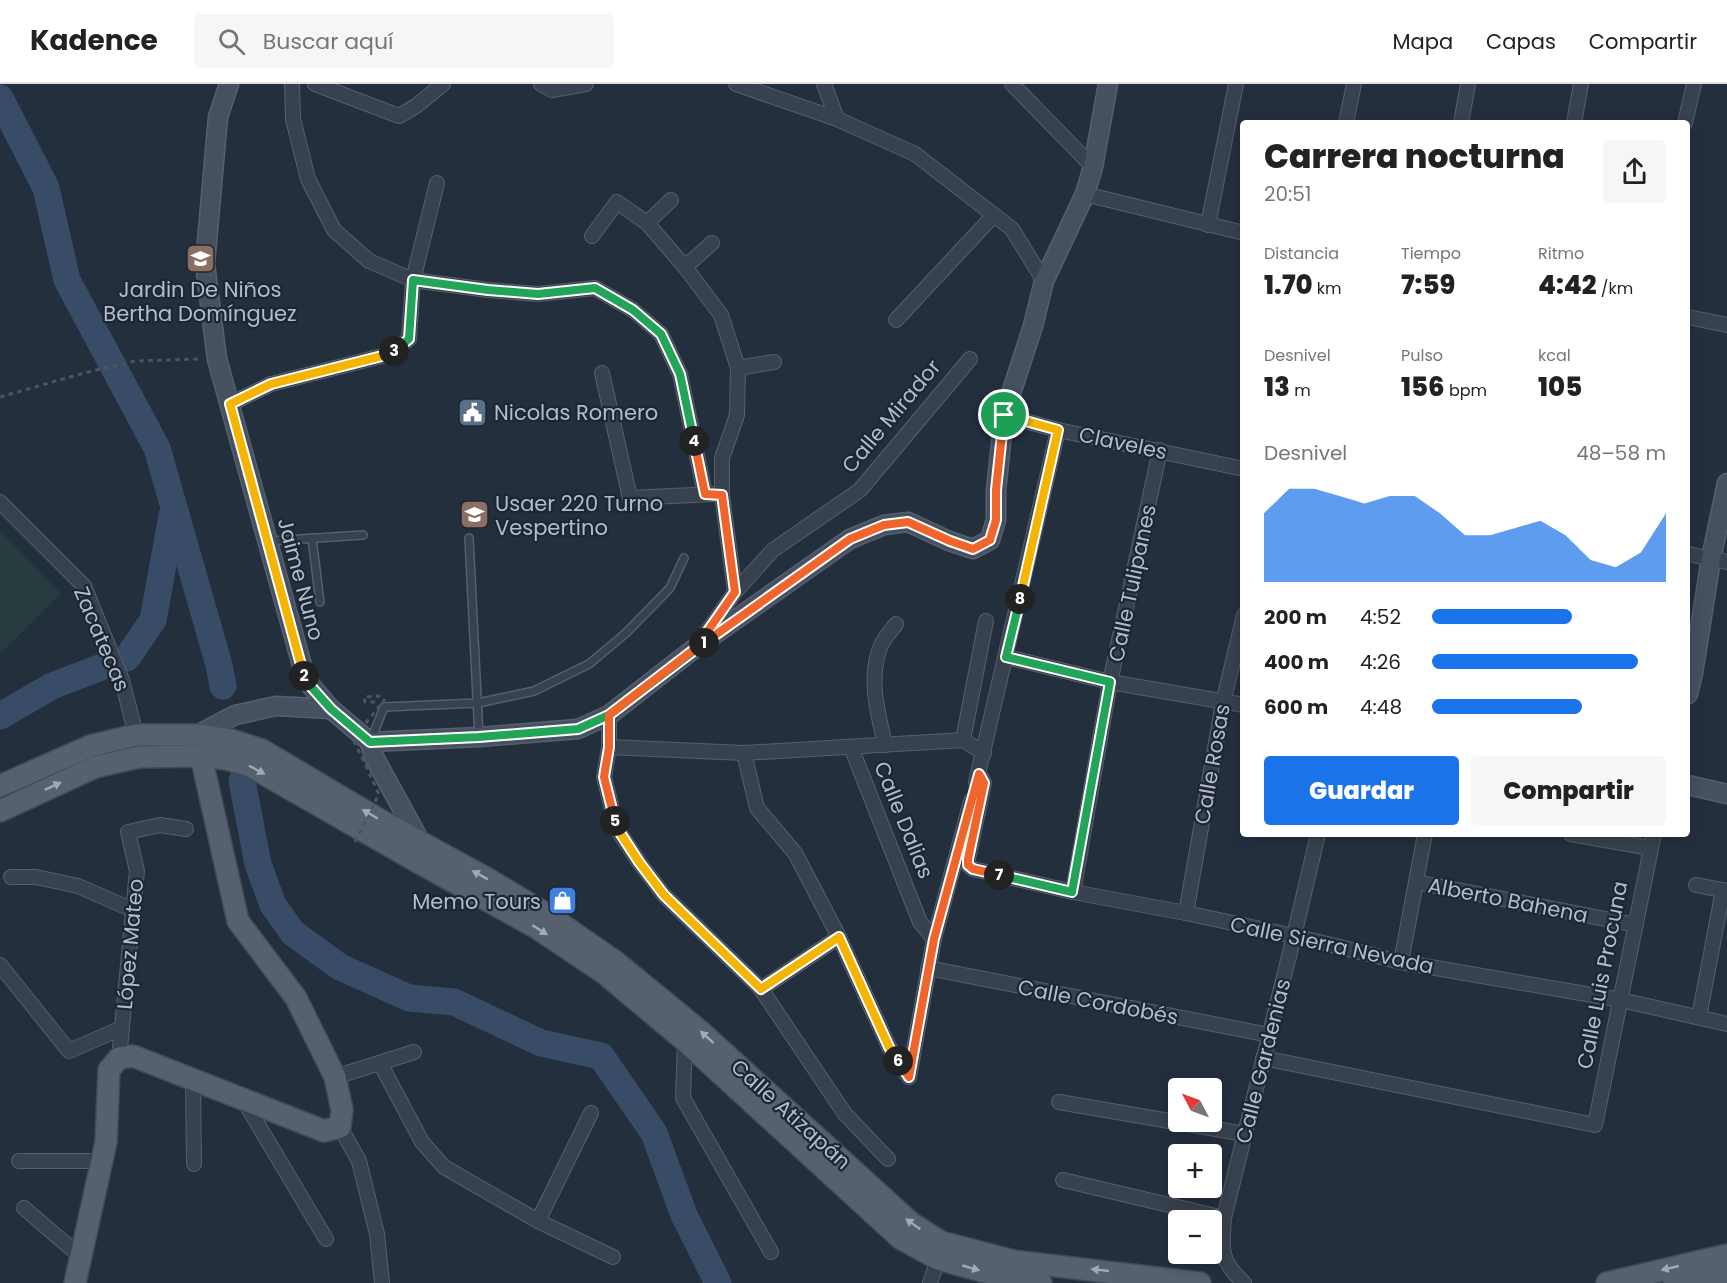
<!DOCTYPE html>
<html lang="es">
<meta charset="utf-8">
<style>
body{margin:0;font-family:Poppins,sans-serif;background:#f6f6f6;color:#222;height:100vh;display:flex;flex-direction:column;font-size:22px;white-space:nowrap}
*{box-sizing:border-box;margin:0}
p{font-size:20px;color:#767676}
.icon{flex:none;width:33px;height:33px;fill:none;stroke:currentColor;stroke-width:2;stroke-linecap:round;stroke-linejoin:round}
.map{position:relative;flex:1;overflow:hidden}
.sheet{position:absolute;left:1240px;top:36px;width:450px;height:717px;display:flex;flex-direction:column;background:#fff;border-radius:6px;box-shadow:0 3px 15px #0003}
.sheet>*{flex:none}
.needle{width:39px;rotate:311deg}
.fabs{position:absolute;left:1168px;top:994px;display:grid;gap:12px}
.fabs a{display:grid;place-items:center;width:54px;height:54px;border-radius:6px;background:#fff;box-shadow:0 3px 15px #0003;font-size:30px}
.pin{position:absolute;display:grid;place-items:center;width:51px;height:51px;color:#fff;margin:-26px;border:3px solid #fff;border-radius:50%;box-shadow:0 2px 6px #0007}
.km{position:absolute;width:30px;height:30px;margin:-15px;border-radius:50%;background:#222;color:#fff;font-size:16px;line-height:30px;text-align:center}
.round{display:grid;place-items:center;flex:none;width:63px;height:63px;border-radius:6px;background:#f6f6f6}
.headline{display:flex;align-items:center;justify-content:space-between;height:102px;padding:0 24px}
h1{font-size:33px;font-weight:800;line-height:45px}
.figures{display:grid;grid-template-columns:repeat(3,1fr);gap:9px;height:102px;padding:6px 24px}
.figures div{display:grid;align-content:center}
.figures b{font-size:26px;font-weight:800}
.figures small{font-size:16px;font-weight:400}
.figures p{font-size:16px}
.chart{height:168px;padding:12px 24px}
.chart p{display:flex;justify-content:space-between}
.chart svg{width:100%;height:108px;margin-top:6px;fill:#1a73e8;opacity:.7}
.action{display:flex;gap:12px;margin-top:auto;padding:12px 24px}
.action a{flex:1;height:69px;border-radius:6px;background:#1a73e8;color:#fff;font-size:24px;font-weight:800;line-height:69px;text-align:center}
.action a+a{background:#f6f6f6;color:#222}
ul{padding:0 24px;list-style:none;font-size:20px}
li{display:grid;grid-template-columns:96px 72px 1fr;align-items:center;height:45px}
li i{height:15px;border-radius:8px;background:#1a73e8}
header{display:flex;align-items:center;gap:36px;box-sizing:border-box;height:84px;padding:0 30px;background:#fff;border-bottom:2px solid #e0e0e0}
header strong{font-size:28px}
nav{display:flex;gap:33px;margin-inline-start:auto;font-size:21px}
.search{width:420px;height:54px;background:#f6f6f6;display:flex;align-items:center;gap:15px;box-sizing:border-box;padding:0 21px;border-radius:6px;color:#767676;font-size:22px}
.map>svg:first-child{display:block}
.green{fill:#263c3f}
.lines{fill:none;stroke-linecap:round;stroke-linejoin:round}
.river{stroke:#394c67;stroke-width:27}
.lane-casing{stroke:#565f6c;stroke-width:10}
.street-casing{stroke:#565f6c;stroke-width:16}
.secondary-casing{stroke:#565f6c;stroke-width:21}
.primary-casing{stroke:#414a57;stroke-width:24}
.path{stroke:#44595c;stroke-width:3;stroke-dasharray:4.5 4.5;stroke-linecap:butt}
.lane{stroke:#38414e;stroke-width:7}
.street{stroke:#38414e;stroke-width:14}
.secondary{stroke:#465061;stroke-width:18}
.primary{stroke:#56606e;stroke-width:21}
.path-bridge{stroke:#44595c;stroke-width:3;stroke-dasharray:4.5 4.5;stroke-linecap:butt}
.oneway{fill:#a1aab7}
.split-1-casing{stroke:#fff;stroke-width:12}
.split-2-casing{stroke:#fff;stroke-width:12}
.split-3-casing{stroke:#fff;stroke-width:12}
.split-4-casing{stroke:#fff;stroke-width:12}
.split-5-casing{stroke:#fff;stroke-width:12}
.split-6-casing{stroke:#fff;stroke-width:12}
.split-7-casing{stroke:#fff;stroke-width:12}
.split-8-casing{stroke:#fff;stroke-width:12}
.split-9-casing{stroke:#fff;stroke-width:12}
.split-1{stroke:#f0652b;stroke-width:8}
.split-2{stroke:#22a559;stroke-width:8}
.split-3{stroke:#f5b400;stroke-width:8}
.split-4{stroke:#22a559;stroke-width:8}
.split-5{stroke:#f0652b;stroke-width:8}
.split-6{stroke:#f5b400;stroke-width:8}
.split-7{stroke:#f0652b;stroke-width:8}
.split-8{stroke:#22a559;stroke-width:8}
.split-9{stroke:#f5b400;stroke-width:8}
.labels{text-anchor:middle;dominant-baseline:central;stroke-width:4.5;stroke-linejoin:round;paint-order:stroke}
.poi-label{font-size:21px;fill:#b4bcc9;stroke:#1d2633;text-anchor:start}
.street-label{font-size:21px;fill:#b4bcc9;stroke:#1d2633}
</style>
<header>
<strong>Kadence</strong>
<div class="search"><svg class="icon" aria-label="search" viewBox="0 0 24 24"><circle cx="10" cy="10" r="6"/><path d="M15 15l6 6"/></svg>Buscar aquí</div>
<nav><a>Mapa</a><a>Capas</a><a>Compartir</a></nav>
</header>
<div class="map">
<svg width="1727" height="1199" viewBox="0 0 1727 1199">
<rect width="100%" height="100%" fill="#242f3e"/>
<!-- green -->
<path class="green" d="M 0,447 L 61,510 L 0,570 Z"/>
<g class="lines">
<!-- river -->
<g class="river">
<path d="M 0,14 L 46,104 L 67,196 L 157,364 L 219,581 L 223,602"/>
<path d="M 127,574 L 153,536 L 172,432"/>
<path d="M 0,632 L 52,602 L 99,584"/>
<path d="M 242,697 L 258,780 L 273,821 L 293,849 L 340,883 L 409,914 L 454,918 L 541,959 L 601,972 L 654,1049 L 684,1131 L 718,1199"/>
</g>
<defs>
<g id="lane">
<path d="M 312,454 L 320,518"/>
<path d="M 469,454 L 479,653"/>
<path d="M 270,457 L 363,451"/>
<path d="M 371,656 L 384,623 L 478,619 L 534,607 L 589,580 L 626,549 L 670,504 L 684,474"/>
</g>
<g id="street">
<path d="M 292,0 L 293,35 L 308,95 L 334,146 L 369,177 L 413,196 L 488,206 L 538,210 L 595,204 L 633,226 L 661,250 L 680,290 L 705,410"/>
<path d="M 315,0 L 399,32 L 416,22 L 443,0"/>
<path d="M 541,0 L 552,6 L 586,0"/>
<path d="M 736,0 L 837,35 L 915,70 L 1012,145 L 1044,197"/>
<path d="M 824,0 L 837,35"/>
<path d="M 1012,0 L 1093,83"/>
<path d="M 1346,39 L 1354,0"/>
<path d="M 1461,39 L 1468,0"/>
<path d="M 1574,39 L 1581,0"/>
<path d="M 1685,39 L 1694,0"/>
<path d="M 1085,110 L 1244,149"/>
<path d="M 647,139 L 671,116"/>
<path d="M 1208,141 L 1236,0"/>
<path d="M 592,152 L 617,118 L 647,139 L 685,183 L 721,231 L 738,284 L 737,331 L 722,374 L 722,411 L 735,508"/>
<path d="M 685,183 L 712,159"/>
<path d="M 1688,233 L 1727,241"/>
<path d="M 896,236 L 994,131"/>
<path d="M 738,284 L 774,278"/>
<path d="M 602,289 L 630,414 L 714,410"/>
<path d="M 230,320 L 271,300 L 390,270 L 409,255 L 413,196 L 437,99"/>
<path d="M 1004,331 L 1058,346 L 1244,385"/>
<path d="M 0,418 L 84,502 L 122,596 L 136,651"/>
<path d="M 1688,470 L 1727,478"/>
<path d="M 702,555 L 735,508 L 773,466 L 860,406 L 970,275"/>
<path d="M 1007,573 L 1110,598 L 1244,621"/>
<path d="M 609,631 L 609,663 L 604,693 L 617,745 L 639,778 L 664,811 L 761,905 L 845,1030 L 888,1075"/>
<path d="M 963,656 L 986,537"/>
<path d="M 885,661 C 878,628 868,596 880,564 C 883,555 891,547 896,540"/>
<path d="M 609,663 L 744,669 L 963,656 L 984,669"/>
<path d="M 851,663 L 920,838 L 934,855"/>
<path d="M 744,669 L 757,724 L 795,769 L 839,853 L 889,963 L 909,993"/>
<path d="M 979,690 L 984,699 L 968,775 L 968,781 L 973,785 L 1073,808 L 1186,829 L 1294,852 L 1401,878 L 1621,916 L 1727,940"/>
<path d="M 976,698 L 1058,346"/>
<path d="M 1571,750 L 1650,764"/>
<path d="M 11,793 L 36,793 L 78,802 L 133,826"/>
<path d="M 1416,798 L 1636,841"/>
<path d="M 1696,801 L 1727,807"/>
<path d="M 1073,808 L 1110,598 L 1160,366"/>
<path d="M 1186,829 L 1223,619 L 1244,531"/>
<path d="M 1401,878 L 1425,750"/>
<path d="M 0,881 L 69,967 L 122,944"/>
<path d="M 928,884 L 1269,951"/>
<path d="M 761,905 L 839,853"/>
<path d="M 1699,933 L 1723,806"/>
<path d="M 685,957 L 683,1014 L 771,1168"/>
<path d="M 119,974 L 137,787 L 128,748 L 160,741 L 186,745"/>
<path d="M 1263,974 L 1595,1041 L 1654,750"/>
<path d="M 380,979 L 422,1058 L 444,1083 L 538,1137 L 613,1173"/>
<path d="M 335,993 L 414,968"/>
<path d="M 909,993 L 934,855 L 971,717"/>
<path d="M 193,996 L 194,1080"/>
<path d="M 244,1017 L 326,1155"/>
<path d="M 1059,1018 L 1245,1050"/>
<path d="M 340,1043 L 359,1077 L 377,1150 L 382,1199"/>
<path d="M 19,1077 L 101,1077"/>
<path d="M 1063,1096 L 1224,1134"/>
<path d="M 24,1124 L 81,1173"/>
<path d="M 538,1137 L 591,1029"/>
<path d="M 930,1199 L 938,1175"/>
<path d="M 1244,1199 C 1219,1176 1222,1165 1224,1134 L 1294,852 L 1318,750"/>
</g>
<g id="secondary">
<path d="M 229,0 L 218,33 L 205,180 L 217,275 L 306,596 L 331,625 L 370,658"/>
<path d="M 1688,610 L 1693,589 L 1711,475 L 1727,399"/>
<path d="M 197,651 L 235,631 L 276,622 L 331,625"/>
<path d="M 370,658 L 479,653 L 578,645 L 609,631 L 695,564 L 850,455 L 884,441 L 908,438 L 949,457 L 973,465 L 990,456 L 996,436 L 996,407 L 1004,331 L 1033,242 L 1044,197 L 1085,110 L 1093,83 L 1108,0"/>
<path d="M 370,658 L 374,673 L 421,759"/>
<path d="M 1688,701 L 1727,710"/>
</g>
<g id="primary">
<path d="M 0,702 L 90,662 L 136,651 L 197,651 L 231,656 L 262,666 L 380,736 L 488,795 L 548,831 L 616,878 L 700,947 L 911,1139 L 941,1158 L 1014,1177 L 1200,1199"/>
<path d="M 0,727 L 95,683 L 139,673 L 201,672 L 226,675 L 250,682 L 416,777 L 537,844 L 604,889 L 685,957 L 900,1154 L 938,1175 L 1014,1196 L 1041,1199"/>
<path d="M 75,1199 L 106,1058 L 109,986 L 119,974 L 133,972 L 324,1047 L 340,1043 L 342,1026 L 335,993 L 296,914 L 238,837 L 201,672"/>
<path d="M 1607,1199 L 1727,1171"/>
<path d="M 1674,1199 L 1727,1190"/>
</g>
</defs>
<!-- lane casing -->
<use href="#lane" class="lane-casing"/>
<!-- street casing -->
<use href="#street" class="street-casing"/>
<!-- secondary casing -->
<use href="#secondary" class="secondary-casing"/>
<!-- primary casing -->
<use href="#primary" class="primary-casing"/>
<!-- path -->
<g class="path">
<path d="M 0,313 L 84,289 L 135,277 L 200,275"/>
<path d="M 375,618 L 365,618 L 364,613 L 381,612"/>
</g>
<!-- lane -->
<use href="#lane" class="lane"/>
<!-- street -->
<use href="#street" class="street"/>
<!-- secondary -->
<use href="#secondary" class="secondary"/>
<!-- primary -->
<use href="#primary" class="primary"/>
<!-- path-bridge -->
<path class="path-bridge" d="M 355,758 L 379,710 L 353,655 L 385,615"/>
</g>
<!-- one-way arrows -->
<defs><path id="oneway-solid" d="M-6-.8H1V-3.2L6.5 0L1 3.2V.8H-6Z" transform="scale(1.5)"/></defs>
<g class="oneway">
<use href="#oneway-solid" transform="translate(257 686) rotate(28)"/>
<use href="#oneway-solid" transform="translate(53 702) rotate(-25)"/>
<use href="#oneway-solid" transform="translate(370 730) rotate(-150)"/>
<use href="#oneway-solid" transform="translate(480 791) rotate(-151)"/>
<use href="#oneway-solid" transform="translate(540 846) rotate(32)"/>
<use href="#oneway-solid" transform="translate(707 953) rotate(-138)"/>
<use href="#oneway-solid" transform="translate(913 1140) rotate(-144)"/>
<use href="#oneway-solid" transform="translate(971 1184) rotate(16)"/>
<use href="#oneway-solid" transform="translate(1670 1184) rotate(167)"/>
<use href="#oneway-solid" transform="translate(1100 1186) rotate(-174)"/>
</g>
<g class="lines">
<defs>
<path id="split-1" d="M 704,559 L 850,455 L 884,441 L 908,438 L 950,457 L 973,465 L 990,456 L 996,436 L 996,406 L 1004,331"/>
<path id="split-2" d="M 304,592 L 306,597 L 331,625 L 370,658 L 479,653 L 578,645 L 609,631 L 704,559"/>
<path id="split-3" d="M 304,592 L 230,320 L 271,300 L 390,270 L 394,267"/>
<path id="split-4" d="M 394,267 L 409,255 L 413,196 L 488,206 L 538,210 L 595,204 L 633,226 L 661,250 L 680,290 L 694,357"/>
<path id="split-5" d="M 615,737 L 604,693 L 609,663 L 609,631 L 696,564 L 735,508 L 722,411 L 705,410 L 694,357"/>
<path id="split-6" d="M 615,737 L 617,744 L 639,778 L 664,811 L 761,905 L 839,853 L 889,963 L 898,977"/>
<path id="split-7" d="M 898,977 L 909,993 L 934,855 L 979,690 L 984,699 L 968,775 L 968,781 L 973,785 L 999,791"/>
<path id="split-8" d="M 999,791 L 1072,808 L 1110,598 L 1006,573 L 1020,515"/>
<path id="split-9" d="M 1004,331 L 1058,346 L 1020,515"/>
</defs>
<!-- split-1 casing -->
<use href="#split-1" class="split-1-casing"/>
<!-- split-2 casing -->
<use href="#split-2" class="split-2-casing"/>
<!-- split-3 casing -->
<use href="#split-3" class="split-3-casing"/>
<!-- split-4 casing -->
<use href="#split-4" class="split-4-casing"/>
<!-- split-5 casing -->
<use href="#split-5" class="split-5-casing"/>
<!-- split-6 casing -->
<use href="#split-6" class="split-6-casing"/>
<!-- split-7 casing -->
<use href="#split-7" class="split-7-casing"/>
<!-- split-8 casing -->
<use href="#split-8" class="split-8-casing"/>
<!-- split-9 casing -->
<use href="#split-9" class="split-9-casing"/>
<!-- split-1 -->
<use href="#split-1" class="split-1"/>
<!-- split-2 -->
<use href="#split-2" class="split-2"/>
<!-- split-3 -->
<use href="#split-3" class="split-3"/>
<!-- split-4 -->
<use href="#split-4" class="split-4"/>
<!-- split-5 -->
<use href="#split-5" class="split-5"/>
<!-- split-6 -->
<use href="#split-6" class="split-6"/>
<!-- split-7 -->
<use href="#split-7" class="split-7"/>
<!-- split-8 -->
<use href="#split-8" class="split-8"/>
<!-- split-9 -->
<use href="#split-9" class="split-9"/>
</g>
<!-- icons -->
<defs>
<symbol id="school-square" viewBox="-11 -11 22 22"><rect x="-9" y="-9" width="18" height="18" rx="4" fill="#8d6e63" stroke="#1d2633"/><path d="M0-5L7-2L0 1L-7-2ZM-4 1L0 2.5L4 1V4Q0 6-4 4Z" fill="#fff"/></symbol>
<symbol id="civic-square" viewBox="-11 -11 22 22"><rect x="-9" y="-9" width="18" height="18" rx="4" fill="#5c6f8a" stroke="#1d2633"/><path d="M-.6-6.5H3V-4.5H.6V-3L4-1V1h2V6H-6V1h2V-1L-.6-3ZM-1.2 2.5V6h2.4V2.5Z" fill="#fff"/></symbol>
<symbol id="shop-square" viewBox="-11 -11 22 22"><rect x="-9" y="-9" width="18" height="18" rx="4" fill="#3f7fe0" stroke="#1d2633"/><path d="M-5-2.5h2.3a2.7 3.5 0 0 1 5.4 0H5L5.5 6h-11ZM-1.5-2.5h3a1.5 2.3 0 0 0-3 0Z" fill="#fff"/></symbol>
</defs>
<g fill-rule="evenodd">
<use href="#school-square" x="184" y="158" width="33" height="33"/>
<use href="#civic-square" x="456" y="312" width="33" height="33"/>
<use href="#school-square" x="458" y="414" width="33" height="33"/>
<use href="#shop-square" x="546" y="800" width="33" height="33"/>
</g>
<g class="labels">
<!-- poi labels -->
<g class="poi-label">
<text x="200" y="205" text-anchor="middle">Jardin De Niños<tspan x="200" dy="24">Bertha Domínguez</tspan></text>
<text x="494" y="328">Nicolas Romero</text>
<text x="495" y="419">Usaer 220 Turno<tspan x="495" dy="24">Vespertino</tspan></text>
<text x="541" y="817" text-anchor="end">Memo Tours</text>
</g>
<!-- street labels -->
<g class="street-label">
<text transform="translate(891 332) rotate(-50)">Calle Mirador</text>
<text transform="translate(1123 359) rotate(12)">Claveles</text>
<text transform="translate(301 495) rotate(75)">Jaime Nuno</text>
<text transform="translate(1132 499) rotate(-78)">Calle Tulipanes</text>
<text transform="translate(102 555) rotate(67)">Zacatecas</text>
<text transform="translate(1212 680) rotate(-80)">Calle Rosas</text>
<text transform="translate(904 736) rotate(68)">Calle Dalias</text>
<text transform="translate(1508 816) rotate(11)">Alberto Bahena</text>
<text transform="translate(130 860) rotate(-85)">López Mateo</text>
<text transform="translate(1332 861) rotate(12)">Calle Sierra Nevada</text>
<text transform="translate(1602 891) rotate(-79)">Calle Luis Procuna</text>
<text transform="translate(1098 918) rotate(11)">Calle Cordobés</text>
<text transform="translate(1263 977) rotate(-76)">Calle Gardenias</text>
<text transform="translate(791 1030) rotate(42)">Calle Atizapán</text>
</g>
</g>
</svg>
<div class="fabs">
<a><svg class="needle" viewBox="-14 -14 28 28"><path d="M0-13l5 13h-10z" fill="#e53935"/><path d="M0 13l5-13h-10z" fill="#767676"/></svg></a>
<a>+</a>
<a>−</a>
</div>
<div class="pin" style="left:1004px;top:331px;background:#1e9e55"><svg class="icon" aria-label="arrive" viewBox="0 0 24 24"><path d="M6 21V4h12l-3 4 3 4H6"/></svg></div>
<b class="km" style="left:704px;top:559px">1</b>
<b class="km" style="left:304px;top:592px">2</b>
<b class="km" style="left:394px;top:267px">3</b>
<b class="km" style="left:694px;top:357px">4</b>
<b class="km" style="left:615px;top:737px">5</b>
<b class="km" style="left:898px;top:977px">6</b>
<b class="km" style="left:999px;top:791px">7</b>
<b class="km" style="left:1020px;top:515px">8</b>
<section class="sheet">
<div class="headline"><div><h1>Carrera nocturna</h1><p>20:51</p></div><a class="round"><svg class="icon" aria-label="share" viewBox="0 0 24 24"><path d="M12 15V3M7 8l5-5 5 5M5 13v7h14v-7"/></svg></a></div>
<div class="figures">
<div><p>Distancia</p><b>1.70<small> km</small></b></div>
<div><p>Tiempo</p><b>7:59</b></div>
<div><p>Ritmo</p><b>4:42<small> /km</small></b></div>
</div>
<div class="figures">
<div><p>Desnivel</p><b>13<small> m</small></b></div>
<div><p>Pulso</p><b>156<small> bpm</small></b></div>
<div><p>kcal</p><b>105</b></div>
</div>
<div class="chart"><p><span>Desnivel</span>48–58 m</p>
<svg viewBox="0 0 160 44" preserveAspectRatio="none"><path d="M0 44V16L10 6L20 6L30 9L40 12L50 9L60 9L70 16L80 25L90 25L100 22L110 19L120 25L130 35L140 38L150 32L160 16V44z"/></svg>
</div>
<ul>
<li><b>200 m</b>4:52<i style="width:60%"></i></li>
<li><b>400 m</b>4:26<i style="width:88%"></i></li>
<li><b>600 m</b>4:48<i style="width:64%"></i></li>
</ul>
<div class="action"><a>Guardar</a><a>Compartir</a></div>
</section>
</div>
